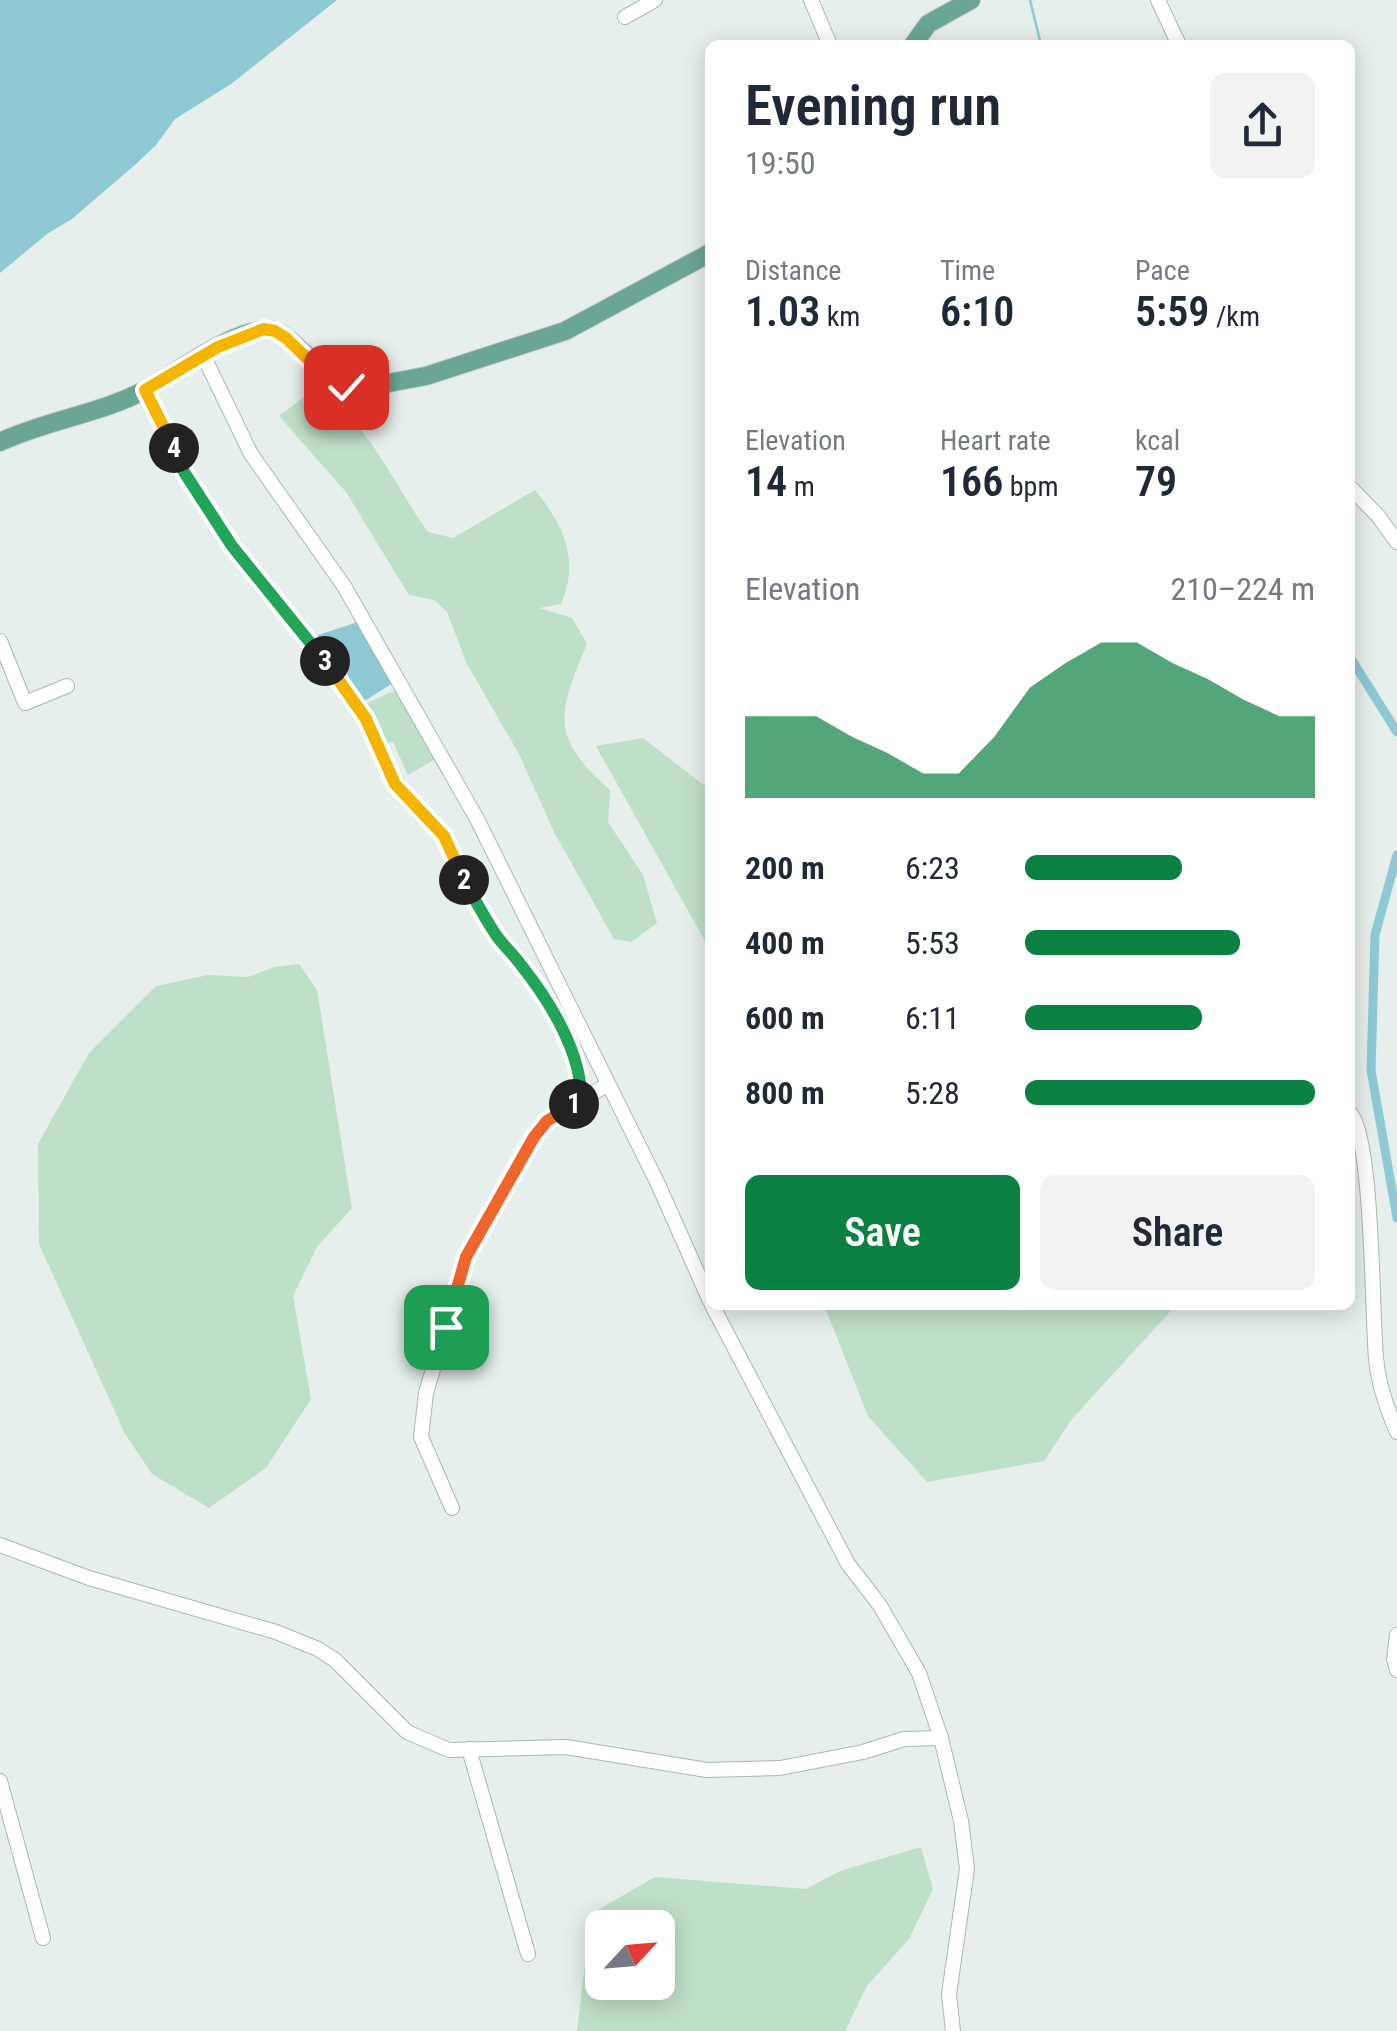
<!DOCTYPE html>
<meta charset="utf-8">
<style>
body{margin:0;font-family:"Roboto Condensed",sans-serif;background:#f2f2f3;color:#1f2937;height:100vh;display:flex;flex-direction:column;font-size:38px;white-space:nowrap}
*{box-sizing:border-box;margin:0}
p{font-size:32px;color:#747a83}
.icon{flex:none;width:55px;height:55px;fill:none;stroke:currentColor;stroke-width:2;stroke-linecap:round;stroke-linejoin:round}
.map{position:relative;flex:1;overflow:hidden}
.panel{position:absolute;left:705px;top:40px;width:650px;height:1270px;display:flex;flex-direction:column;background:#fff;border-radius:15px;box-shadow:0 5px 25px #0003}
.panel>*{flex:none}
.needle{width:65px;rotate:64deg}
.controls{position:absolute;left:585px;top:1910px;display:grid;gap:20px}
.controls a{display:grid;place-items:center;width:90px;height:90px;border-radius:15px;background:#fff;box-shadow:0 5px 25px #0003;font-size:50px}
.pin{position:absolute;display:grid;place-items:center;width:85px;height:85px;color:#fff;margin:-42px;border-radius:20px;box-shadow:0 5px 15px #0006}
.km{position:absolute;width:50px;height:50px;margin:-25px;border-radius:50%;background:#222;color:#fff;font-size:28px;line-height:50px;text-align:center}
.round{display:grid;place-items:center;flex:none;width:105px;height:105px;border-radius:15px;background:#f2f2f3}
.head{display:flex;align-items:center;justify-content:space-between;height:170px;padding:0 40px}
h1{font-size:55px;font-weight:600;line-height:75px}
.metrics{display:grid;grid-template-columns:repeat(3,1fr);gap:15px;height:170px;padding:10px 40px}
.metrics div{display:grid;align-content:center}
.metrics b{font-size:42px;font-weight:600}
.metrics small{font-size:28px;font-weight:400}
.metrics p{font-size:28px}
.chart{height:280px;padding:20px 40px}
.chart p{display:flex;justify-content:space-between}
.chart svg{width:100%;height:180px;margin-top:10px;fill:#0b8043;opacity:.7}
.action{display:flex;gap:20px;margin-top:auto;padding:20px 40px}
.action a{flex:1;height:115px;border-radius:15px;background:#0b8043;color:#fff;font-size:40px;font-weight:600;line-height:115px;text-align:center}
.action a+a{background:#f2f2f3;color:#1f2937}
ul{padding:0 40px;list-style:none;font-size:32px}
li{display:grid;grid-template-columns:160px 120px 1fr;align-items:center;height:75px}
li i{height:25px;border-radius:12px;background:#0b8043}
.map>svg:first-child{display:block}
.green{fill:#bfe0c8;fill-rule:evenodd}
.water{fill:#8ec9d4}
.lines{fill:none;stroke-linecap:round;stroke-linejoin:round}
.stream{stroke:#8ec9d4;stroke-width:2.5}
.canal{stroke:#8ec9d4;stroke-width:9}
.minor-casing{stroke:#a8b8b2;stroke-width:16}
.major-casing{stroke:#c2cac8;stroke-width:20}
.minor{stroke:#fff;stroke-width:14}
.major{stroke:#6aa596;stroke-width:18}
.split-1-casing{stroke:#fff;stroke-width:20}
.split-2-casing{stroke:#fff;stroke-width:20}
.split-3-casing{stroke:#fff;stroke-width:20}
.split-4-casing{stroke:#fff;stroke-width:20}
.split-5-casing{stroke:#fff;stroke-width:20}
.split-1{stroke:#f0652b;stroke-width:12}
.split-2{stroke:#22a559;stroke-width:12}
.split-3{stroke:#f5b400;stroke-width:12}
.split-4{stroke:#22a559;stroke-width:12}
.split-5{stroke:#f5b400;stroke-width:12}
</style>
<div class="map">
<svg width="1397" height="2031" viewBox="0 0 1397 2031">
<rect width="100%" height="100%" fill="#e6efeb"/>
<!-- green -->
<g class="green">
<path d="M 316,388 C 367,419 394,485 428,532 L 453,538 L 535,490 C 564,526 580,559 561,604 L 540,608 L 572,618 L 587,644 C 558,714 549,736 610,790 L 608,822 L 643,875 L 657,923 L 631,942 L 614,939 L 554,832 L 519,754 L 467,664 L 447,612 L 434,600 L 409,595 L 346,492 L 279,416 Z"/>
<path d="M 401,688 L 436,759 L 408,775 L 393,742 L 380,744 L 362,705 Z"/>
<path d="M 643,738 L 710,790 L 710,950 L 596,746 Z"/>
<path d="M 299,964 L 317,990 L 352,1208 L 317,1247 L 293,1296 L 311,1399 L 266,1468 L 209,1508 L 152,1474 L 125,1434 L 39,1244 L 38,1144 L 89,1053 L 156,986 L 208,975 L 248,977 L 274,967 Z"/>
<path d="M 824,1305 L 1176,1305 L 1072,1419 L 1044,1461 L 927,1482 L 868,1416 Z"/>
<path d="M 921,1847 L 933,1889 L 909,1939 L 867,1986 L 845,2031 L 577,2031 L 591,1914 L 655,1877 L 806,1889 L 840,1871 ZM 602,1928 L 658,1928 L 658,1982 L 602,1982 Z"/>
</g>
<!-- water -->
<g class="water">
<path d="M 0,0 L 337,0 L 231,84 L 175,119 L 156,145 L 136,164 L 72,219 L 47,234 L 0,273 Z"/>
<path d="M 361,621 L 396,681 L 363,702 L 336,655 L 312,637 Z"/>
</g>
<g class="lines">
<!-- stream -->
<path class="stream" d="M 1030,0 L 1041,45"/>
<!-- canal -->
<g class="canal">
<path d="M 1350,657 L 1397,732"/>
<path d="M 1397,855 L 1375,935 L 1371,1070 L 1397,1218"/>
</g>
<defs>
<g id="minor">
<path d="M 811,0 L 830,45"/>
<path d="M 1158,0 L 1179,45"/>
<path d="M 625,17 L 655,0"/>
<path d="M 203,355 L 251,454 L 344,586 L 477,819 L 658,1184 L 710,1301"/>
<path d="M 145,390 L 185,472 L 233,546 L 260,584 L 303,631 L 357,706 L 404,796 L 444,836 L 464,881 L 497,936 L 533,980 L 565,1036 L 578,1062 L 581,1099"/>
<path d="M 1350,487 L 1378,516 L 1397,542"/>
<path d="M 0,641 L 25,703 L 67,686"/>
<path d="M 1350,1113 C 1373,1135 1372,1317 1376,1358 C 1378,1383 1387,1409 1397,1432"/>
<path d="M 712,1305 L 848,1564 L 879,1604 L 919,1673 L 941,1738 L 961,1821 L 967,1869 L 949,1994 L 953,2031"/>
<path d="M 452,1508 L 421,1437 L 426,1393 L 466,1257 L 534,1137 L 547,1121 L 608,1084"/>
<path d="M 0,1545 L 89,1578 L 276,1632 L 318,1649 L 335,1660 L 407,1732 L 449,1750 L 566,1747 L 707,1770 L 780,1768 L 863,1752 L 904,1739 L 941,1738"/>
<path d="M 1397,1635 L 1394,1659 L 1397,1670"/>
<path d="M 469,1749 L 528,1954"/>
<path d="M 0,1781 L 43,1938"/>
</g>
<g id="major">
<path d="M 913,45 L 928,24 L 971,0"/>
<path d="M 0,442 C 46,420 100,414 145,390 C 174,374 237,327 269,330 C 295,332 320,382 356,389 L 426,376 L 565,331 L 710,253"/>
</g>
</defs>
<!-- minor casing -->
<use href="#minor" class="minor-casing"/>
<!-- major casing -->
<use href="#major" class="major-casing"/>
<!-- minor -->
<use href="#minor" class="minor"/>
<!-- major -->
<use href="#major" class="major"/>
</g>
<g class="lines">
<defs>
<path id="split-1" d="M 446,1327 L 466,1257 L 534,1137 L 547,1121 L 574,1104"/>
<path id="split-2" d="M 464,880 C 474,898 484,917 496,935 C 503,945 513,954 521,965 C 549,1000 582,1053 581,1099 L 574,1104"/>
<path id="split-3" d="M 325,661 L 366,719 L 395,784 L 444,836 L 464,880"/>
<path id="split-4" d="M 174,448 L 184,472 L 232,546 L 325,661"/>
<path id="split-5" d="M 174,448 L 145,390 L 218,347 L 264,329 L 275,331 L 286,338 L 313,364 L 346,387"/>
</defs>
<!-- split-1 casing -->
<use href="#split-1" class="split-1-casing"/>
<!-- split-2 casing -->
<use href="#split-2" class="split-2-casing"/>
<!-- split-3 casing -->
<use href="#split-3" class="split-3-casing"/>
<!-- split-4 casing -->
<use href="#split-4" class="split-4-casing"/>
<!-- split-5 casing -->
<use href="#split-5" class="split-5-casing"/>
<!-- split-1 -->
<use href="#split-1" class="split-1"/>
<!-- split-2 -->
<use href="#split-2" class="split-2"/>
<!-- split-3 -->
<use href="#split-3" class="split-3"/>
<!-- split-4 -->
<use href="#split-4" class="split-4"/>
<!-- split-5 -->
<use href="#split-5" class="split-5"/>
</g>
</svg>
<div class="controls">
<a><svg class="needle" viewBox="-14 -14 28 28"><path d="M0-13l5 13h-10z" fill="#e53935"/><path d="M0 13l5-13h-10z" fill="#747a83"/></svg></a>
</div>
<div class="pin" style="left:446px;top:1327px;background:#1e9e55"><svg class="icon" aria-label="arrive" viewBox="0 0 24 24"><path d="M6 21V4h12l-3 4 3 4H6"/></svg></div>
<div class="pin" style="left:346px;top:387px;background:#d93025"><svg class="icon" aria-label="check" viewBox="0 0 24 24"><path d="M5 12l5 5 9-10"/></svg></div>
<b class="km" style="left:574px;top:1104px">1</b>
<b class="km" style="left:464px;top:880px">2</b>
<b class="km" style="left:325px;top:661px">3</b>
<b class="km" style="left:174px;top:448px">4</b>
<section class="panel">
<div class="head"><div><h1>Evening run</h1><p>19:50</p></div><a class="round"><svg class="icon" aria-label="share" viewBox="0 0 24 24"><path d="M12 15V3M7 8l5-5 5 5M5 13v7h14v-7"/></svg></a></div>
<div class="metrics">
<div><p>Distance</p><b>1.03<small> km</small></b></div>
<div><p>Time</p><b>6:10</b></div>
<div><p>Pace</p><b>5:59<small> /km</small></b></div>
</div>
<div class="metrics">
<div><p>Elevation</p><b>14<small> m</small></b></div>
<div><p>Heart rate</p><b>166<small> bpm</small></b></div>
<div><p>kcal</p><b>79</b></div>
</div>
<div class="chart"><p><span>Elevation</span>210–224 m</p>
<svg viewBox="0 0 160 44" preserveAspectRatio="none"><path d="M0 44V24L10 24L20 24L30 29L40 33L50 38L60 38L70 29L80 17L90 11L100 6L110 6L120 11L130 15L140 20L150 24L160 24V44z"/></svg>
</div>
<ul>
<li><b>200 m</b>6:23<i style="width:54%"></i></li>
<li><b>400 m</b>5:53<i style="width:74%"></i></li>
<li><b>600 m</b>6:11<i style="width:61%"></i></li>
<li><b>800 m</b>5:28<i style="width:100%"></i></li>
</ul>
<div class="action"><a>Save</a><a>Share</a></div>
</section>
</div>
